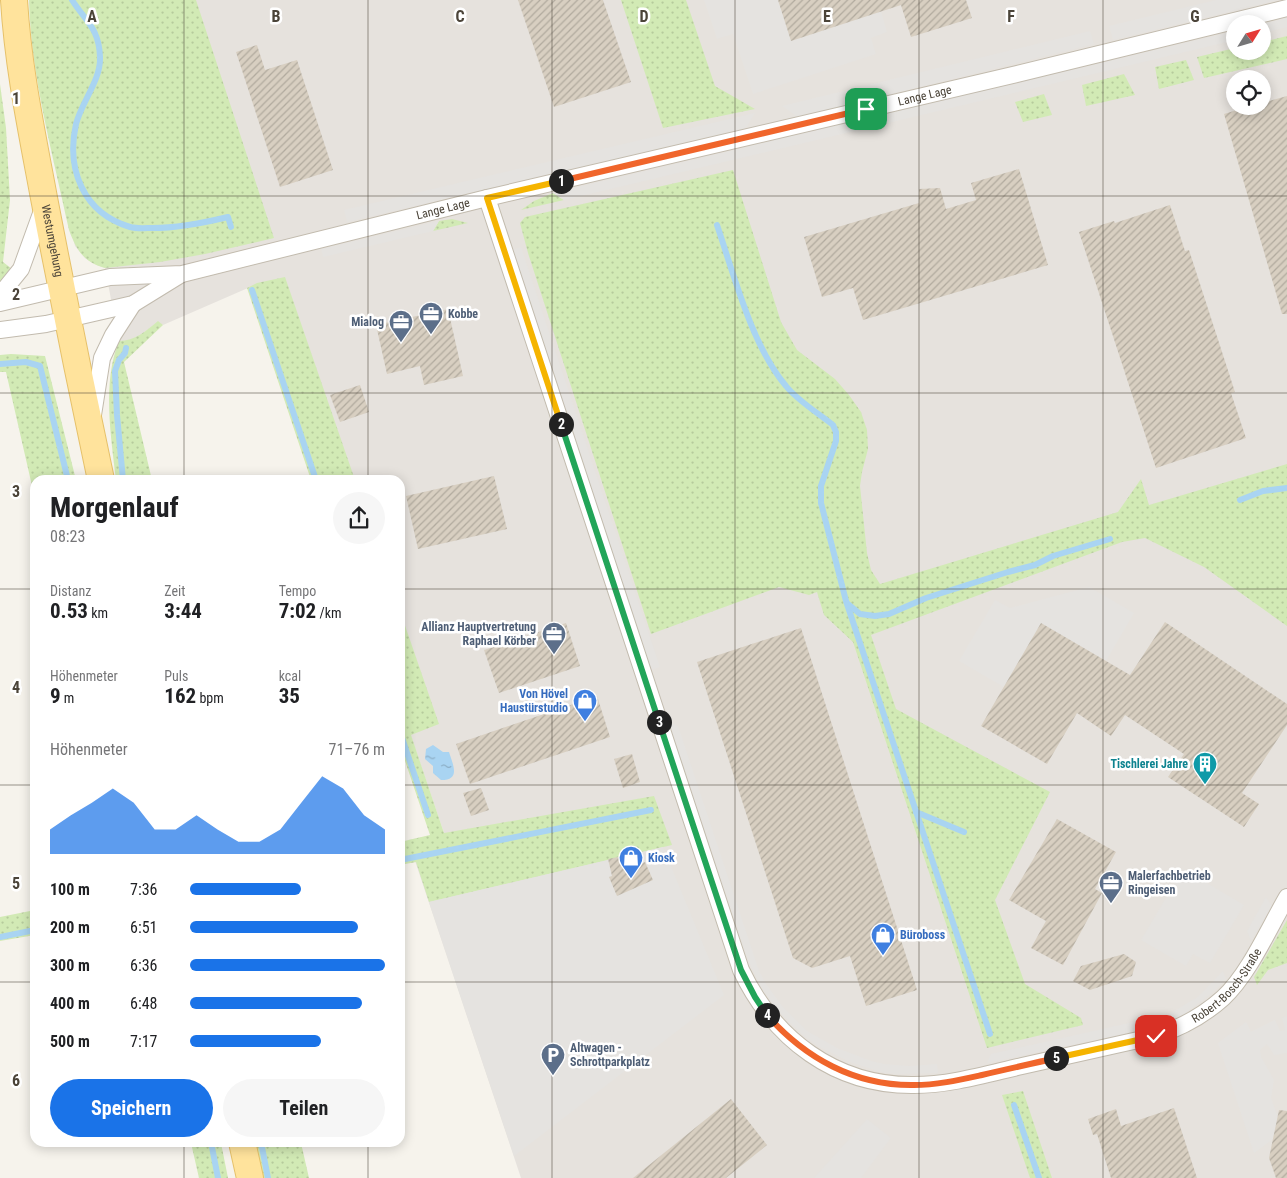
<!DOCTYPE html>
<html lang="de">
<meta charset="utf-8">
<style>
body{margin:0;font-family:"Roboto Condensed",sans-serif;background:#f6f6f6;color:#202124;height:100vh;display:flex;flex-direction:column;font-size:19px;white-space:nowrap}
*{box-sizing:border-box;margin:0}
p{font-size:16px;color:#757577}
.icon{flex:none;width:28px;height:28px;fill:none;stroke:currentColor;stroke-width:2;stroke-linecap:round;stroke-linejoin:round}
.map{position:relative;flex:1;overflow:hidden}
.panel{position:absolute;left:30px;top:475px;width:375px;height:672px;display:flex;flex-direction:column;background:#fff;border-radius:15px;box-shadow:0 2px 12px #0003}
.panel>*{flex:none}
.needle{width:32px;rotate:53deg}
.tools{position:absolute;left:1226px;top:15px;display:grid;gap:10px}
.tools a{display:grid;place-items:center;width:45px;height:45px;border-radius:50%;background:#fff;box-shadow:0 2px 12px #0003;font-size:25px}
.pin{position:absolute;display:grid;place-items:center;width:42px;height:42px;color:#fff;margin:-21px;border-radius:10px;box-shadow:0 2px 8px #0006}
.km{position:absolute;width:25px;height:25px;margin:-12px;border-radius:50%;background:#222;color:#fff;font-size:14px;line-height:25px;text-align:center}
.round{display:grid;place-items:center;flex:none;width:52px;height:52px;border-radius:26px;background:#f6f6f6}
.overview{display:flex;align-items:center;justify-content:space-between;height:85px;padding:0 20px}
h1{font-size:28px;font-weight:700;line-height:38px}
.metrics{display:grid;grid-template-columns:repeat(3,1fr);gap:8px;height:85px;padding:5px 20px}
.metrics div{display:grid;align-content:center}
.metrics b{font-size:21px;font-weight:700}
.metrics small{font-size:14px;font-weight:400}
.metrics p{font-size:14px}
.chart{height:140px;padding:10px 20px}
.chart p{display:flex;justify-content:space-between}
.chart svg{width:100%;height:90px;margin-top:5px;fill:#1a73e8;opacity:.7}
.cta{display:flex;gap:10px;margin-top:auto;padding:10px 20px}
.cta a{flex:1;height:58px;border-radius:30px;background:#1a73e8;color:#fff;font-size:20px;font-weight:700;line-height:58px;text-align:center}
.cta a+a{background:#f6f6f6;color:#202124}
ul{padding:0 20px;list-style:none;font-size:16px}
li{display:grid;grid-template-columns:80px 60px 1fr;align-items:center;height:38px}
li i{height:12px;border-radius:6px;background:#1a73e8}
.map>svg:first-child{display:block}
.industrial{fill:#e6e2dd;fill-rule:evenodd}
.grass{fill:url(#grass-dots)}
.parking{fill:#e5e3e0}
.water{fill:url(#water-ripples)}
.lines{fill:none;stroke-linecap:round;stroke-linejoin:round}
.stream{stroke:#a9d4f2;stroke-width:6}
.building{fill:url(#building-hatch)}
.street-casing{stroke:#c2bbae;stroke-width:18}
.primary-casing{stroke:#e6c16a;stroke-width:28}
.street{stroke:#fff;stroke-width:16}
.primary{stroke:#ffe39c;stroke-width:26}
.split-1-casing{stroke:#fff;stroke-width:10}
.split-2-casing{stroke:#fff;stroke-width:10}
.split-3-casing{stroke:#fff;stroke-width:10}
.split-4-casing{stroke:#fff;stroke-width:10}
.split-5-casing{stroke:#fff;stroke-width:10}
.split-6-casing{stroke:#fff;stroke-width:10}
.split-1{stroke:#f0652b;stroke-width:6}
.split-2{stroke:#f5b400;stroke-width:6}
.split-3{stroke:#22a559;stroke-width:6}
.split-4{stroke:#22a559;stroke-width:6}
.split-5{stroke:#f0652b;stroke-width:6}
.split-6{stroke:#f5b400;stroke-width:6}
.grid{fill:none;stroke:#4b4439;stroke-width:1;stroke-opacity:0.55}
.labels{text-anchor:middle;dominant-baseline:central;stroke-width:5;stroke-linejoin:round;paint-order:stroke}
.street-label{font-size:12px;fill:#4b4439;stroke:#fff}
.service-label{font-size:12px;font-weight:bold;fill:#4e5e75;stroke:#fff;text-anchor:start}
.shop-label{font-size:12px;font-weight:bold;fill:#366cbe;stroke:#fff;text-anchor:start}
.culture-label{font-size:12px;font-weight:bold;fill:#0d838f;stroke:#fff;text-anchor:end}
.grid-label{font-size:16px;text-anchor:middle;font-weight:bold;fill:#4b4439;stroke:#fff;stroke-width:5;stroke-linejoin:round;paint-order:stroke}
</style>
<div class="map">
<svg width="1287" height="1178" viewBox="0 0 1287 1178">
<defs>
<pattern id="grass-dots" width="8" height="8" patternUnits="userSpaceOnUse" patternTransform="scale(1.25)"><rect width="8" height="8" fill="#d2eab5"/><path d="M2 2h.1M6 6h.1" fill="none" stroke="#b6ca9c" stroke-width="1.8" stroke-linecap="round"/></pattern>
<pattern id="water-ripples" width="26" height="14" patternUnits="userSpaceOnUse" patternTransform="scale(1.25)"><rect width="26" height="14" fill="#a9d4f2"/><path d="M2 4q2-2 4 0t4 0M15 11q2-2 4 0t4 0" fill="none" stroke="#8caec5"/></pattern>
<pattern id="building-hatch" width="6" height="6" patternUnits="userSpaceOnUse" patternTransform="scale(1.25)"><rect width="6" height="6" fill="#d8cfc1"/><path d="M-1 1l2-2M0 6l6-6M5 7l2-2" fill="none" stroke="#b1aa9e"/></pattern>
</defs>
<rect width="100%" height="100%" fill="#f6f3ec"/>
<!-- industrial -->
<path class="industrial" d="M 29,0 L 1287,0 L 1287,1178 L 521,1178 L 408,840 L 444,833 L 400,704 L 400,480 L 324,480 L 257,284 L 163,325 L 158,322 L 138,337 L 128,341 L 119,341 L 105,268 L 97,265 L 85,258 L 75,246 L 41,98 L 33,53 ZM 1235,24 L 1262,24 L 1262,51 L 1235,51 ZM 1235,79 L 1262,79 L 1262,106 L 1235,106 Z"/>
<!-- grass -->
<g class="grass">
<path d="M 29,0 L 196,0 L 274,238 L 205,254 L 160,262 L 105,268 C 83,262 76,249 69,230 C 53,155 31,76 29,0 Z"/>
<path d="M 621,0 L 686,0 L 715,86 L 755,109 L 663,128 Z"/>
<path d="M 1287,36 L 1287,59 L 1204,78 L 1197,57 L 1235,48 L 1235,51 L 1262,51 L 1263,42 Z"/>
<path d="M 1186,60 L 1194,80 L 1159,89 L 1155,67 Z"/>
<path d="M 1124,74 L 1135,95 L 1086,106 L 1082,85 Z"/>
<path d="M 0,84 L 6,128 L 10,200 L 3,262 L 12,269 L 0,285 Z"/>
<path d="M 1044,94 L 1052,115 L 1023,122 L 1015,102 Z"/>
<path d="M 733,170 L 781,322 L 797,350 L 835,379 L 849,395 L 861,412 L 867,430 L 868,449 L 862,472 L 860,486 L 867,553 L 871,570 L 880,584 L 1118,512 L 1141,479 L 1149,505 L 1287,464 L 1287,626 L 1204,567 L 1145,538 L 1122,542 L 871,635 L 896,709 L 1050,792 L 995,900 L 1025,984 L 1081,1018 L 1083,1025 L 987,1048 L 853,642 L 824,615 L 817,592 L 809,595 L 779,587 L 651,634 L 528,253 L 520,223 L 525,217 Z"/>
<path d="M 553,193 L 564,200 L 521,210 L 534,201 Z"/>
<path d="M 452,219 L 468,223 L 433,231 L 439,221 Z"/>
<path d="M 285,277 L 355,480 L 311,480 L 247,288 L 257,283 Z"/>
<path d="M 158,321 L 163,325 L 124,362 L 152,480 L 116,480 C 111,436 102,382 119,341 C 135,341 146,331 158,321 Z"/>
<path d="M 11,354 L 45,356 L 76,480 L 35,480 L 35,499 L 6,372 L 0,372 L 0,355 Z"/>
<path d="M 400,611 L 439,724 L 411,735 L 444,833 L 654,796 L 672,845 L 429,902 L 416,862 L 400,865 L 400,842 L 430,835 L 400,746 Z"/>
<path d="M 35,910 L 35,935 L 0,941 L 0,917 Z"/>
<path d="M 1287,920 L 1287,963 L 1268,970 L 1257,985 L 1254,977 Z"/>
<path d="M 1023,1091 L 1052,1178 L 1030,1178 L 1002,1095 Z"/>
<path d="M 191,1143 L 221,1143 L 228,1178 L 199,1178 Z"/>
<path d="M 256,1143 L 301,1143 L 309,1178 L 263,1178 Z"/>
</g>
<!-- parking -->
<g class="parking">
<path d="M 704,0 L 778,0 L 792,41 L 881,11 L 887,32 L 871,38 L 876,54 L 753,94 L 733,34 L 717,39 Z"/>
<path d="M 1216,0 L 1277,0 L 1113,40 L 1109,26 Z"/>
<path d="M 1287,18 L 1287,27 L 1263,33 L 1263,24 Z"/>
<path d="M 1090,31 L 1094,44 L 798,117 L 782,106 Z"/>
<path d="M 1235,31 L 1235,40 L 1039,87 L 564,200 L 553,193 Z"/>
<path d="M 755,113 L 746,128 L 347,222 L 344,210 Z"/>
<path d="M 439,221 L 433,231 L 323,257 L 321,249 Z"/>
<path d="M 521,247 L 660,667 L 651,670 L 512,250 Z"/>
<path d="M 1089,587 L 1134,613 L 1106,661 L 1041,623 L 1004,687 L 959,661 L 995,600 L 1010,608 Z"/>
<path d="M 669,722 L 678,726 L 759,971 L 766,984 L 782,1006 L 807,1031 L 837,1048 L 871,1061 L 884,1064 L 909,1066 L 937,1064 L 938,1073 L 897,1074 L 880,1072 L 850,1062 L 818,1046 L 804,1036 L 778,1011 L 761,987 L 748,960 Z"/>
<path d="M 663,847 L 724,995 L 514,1156 L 429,902 Z"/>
<path d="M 1183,869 L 1244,905 L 1210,963 L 1193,954 L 1186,966 L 1141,940 Z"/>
<path d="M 1266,897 L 1272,906 L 1251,941 L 1247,931 Z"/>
<path d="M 1223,971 L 1226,979 L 1212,993 L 1183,1015 L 1162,1026 L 987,1063 L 991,1054 L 1169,1014 L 1198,997 Z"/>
<path d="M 1287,1016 L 1287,1053 L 1274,1055 L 1267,1044 L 1260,1050 L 1261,1057 L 1274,1080 L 1271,1098 L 1277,1115 L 1283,1121 L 1281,1130 L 1270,1141 L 1254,1153 L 1218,1043 L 1246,1022 L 1251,1032 L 1275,1020 L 1280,1031 L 1285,1030 L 1282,1018 Z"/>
<path d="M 867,1119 L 891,1138 L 861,1178 L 814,1178 Z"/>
</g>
<!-- water -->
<path class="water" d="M 433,745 L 443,752 L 449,752 C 453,765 461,780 441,780 L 433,773 L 433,766 L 425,759 L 426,749 Z"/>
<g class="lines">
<!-- stream -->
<g class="stream">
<path d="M 72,0 C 86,22 99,28 100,57 C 101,80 82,101 76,124 C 66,169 83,213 130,227 C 137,229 146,228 153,228 C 179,228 203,223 228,217 L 231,227"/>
<path d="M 717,225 C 734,275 752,346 786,386 C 798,401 818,413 833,425 L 836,432 L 836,441 L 821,486 L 821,503 L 846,601 L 990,1034"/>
<path d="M 252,290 L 316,480"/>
<path d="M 0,364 L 26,362 L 40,366 L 68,480"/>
<path d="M 123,480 L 117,415 L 115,371 L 119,360 L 125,353 L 126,348"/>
<path d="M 1240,500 L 1263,491 L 1287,488"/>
<path d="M 848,604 L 860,614 L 875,616 L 889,614 L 926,598 L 1008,572 L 1035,565 L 1053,556 L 1110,539"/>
<path d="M 400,732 L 428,815"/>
<path d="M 916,812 L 964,832"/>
<path d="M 400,860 L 651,810"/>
<path d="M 0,937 L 35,930"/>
<path d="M 1014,1105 L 1039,1178"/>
<path d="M 211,1142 L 218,1178"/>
<path d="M 261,1142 L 268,1178"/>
</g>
</g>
<!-- building -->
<g class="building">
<path d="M 518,0 L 603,0 L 631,82 L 554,107 Z"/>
<path d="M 778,0 L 966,0 L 972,18 L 911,37 L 901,5 L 791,41 Z"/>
<path d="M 257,45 L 265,70 L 297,60 L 333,170 L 280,187 L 236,52 Z"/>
<path d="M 1287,96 L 1287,314 L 1282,314 L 1224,114 L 1250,106 L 1262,106 L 1262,103 Z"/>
<path d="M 1019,169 L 1048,265 L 863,320 L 853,288 L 822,297 L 804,237 L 919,203 L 919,189 L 940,188 L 946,209 L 976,200 L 971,183 Z"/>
<path d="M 1170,205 L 1185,251 L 1189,250 L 1235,392 L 1231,393 L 1246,438 L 1156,468 L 1079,232 L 1114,221 L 1115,223 Z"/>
<path d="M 448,309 L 463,376 L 424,385 L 420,366 L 387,374 L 376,325 Z"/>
<path d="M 360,385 L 369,412 L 340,422 L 330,395 Z"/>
<path d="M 494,476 L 507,529 L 418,549 L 406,496 Z"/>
<path d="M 1165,622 L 1287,704 L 1287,725 L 1242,793 L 1259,804 L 1244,827 L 1168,777 L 1184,754 L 1125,715 L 1111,736 L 1077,713 L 1047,764 L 981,726 L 1041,623 L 1130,675 Z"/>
<path d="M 566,623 L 580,666 L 499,693 L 484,650 Z"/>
<path d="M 801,628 L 917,990 L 866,1006 L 850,956 L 812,968 L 793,958 L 697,662 Z"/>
<path d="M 597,696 L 610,737 L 470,784 L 456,744 Z"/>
<path d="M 632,754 L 640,782 L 623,788 L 614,759 Z"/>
<path d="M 481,788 L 489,810 L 471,816 L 463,793 Z"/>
<path d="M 1057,819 L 1116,852 L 1095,889 L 1102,893 L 1063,965 L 1031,948 L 1046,921 L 1009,900 Z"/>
<path d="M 623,856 L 627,869 L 645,862 L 653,880 L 617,896 L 609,877 L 612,876 L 608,859 Z"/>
<path d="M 1124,954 L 1136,962 L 1132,976 L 1090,990 L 1073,981 L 1081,966 Z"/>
<path d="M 731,1099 L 767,1145 L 726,1178 L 633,1178 Z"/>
<path d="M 1174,1108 L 1197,1178 L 1111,1178 L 1097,1134 L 1093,1135 L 1088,1119 L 1116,1109 L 1121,1126 Z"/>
<path d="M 1279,1110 L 1287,1111 L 1287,1178 L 1276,1178 L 1269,1158 Z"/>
</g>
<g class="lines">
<defs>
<g id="street">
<path id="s1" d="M 487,198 L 741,970 C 774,1039 835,1086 914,1085 C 950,1085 987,1074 1022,1066 C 1067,1056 1111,1046 1156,1036 C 1180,1028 1203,1016 1223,998 C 1249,974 1269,928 1287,897"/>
<path d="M 0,295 L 21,269 L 43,208"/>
<path id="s2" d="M 0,303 L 110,277 L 182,274 L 487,198 L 1017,74 L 1287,8"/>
<path d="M 0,330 L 46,324 L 133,304 L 180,275"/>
<path d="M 93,415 L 102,358 L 113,335 L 133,304"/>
</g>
<g id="primary">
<path id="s3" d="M 14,0 C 18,67 32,133 44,198 C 62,292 81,386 101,480"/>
<path d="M 242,1142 L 250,1178"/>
</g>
</defs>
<!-- street casing -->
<use href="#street" class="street-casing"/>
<!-- primary casing -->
<use href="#primary" class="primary-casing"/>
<!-- street -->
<use href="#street" class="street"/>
<!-- primary -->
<use href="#primary" class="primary"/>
</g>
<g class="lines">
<defs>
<path id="split-1" d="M 561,181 L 866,109"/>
<path id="split-2" d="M 561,181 L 487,198 L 561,424"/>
<path id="split-3" d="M 561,424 L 659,722"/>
<path id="split-4" d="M 659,722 L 741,970 L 755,997 L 767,1015"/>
<path id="split-5" d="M 767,1015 C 805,1058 855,1086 914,1085 C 937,1085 959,1080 982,1075 C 1007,1069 1031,1064 1056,1058"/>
<path id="split-6" d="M 1056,1058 L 1156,1036"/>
</defs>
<!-- split-1 casing -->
<use href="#split-1" class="split-1-casing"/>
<!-- split-2 casing -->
<use href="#split-2" class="split-2-casing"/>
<!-- split-3 casing -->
<use href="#split-3" class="split-3-casing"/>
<!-- split-4 casing -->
<use href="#split-4" class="split-4-casing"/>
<!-- split-5 casing -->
<use href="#split-5" class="split-5-casing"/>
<!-- split-6 casing -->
<use href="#split-6" class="split-6-casing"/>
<!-- split-1 -->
<use href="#split-1" class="split-1"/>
<!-- split-2 -->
<use href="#split-2" class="split-2"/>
<!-- split-3 -->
<use href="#split-3" class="split-3"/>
<!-- split-4 -->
<use href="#split-4" class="split-4"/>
<!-- split-5 -->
<use href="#split-5" class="split-5"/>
<!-- split-6 -->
<use href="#split-6" class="split-6"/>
</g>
<!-- grid -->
<path class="grid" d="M 184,0 L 184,480M 368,0 L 368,480M 552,0 L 552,1178M 735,0 L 735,1178M 919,0 L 919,1178M 1103,0 L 1103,1178M 0,196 L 1287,196M 0,393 L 1287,393M 0,589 L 35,589M 400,589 L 1287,589M 0,785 L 35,785M 400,785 L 1287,785M 0,982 L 35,982M 400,982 L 1287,982M 184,1142 L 184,1178M 368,1142 L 368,1178"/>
<!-- icons -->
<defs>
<symbol id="office-pin" viewBox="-11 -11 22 30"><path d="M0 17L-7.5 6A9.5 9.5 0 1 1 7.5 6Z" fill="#5c6f8a" stroke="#fff"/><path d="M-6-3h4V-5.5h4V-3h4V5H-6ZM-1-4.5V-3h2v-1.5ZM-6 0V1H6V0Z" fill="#fff"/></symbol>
<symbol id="shop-pin" viewBox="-11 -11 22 30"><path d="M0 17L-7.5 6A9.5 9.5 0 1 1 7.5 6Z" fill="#3f7fe0" stroke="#fff"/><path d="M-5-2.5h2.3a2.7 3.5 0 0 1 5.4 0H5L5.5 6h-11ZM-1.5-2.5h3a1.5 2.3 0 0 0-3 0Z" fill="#fff"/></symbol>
<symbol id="building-pin" viewBox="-11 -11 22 30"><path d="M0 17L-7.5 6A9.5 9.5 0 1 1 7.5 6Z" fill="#0f9aa8" stroke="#fff"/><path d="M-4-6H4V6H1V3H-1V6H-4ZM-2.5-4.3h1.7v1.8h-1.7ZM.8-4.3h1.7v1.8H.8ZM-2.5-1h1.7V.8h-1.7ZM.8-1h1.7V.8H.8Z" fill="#fff"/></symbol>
<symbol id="parking-pin" viewBox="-11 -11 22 30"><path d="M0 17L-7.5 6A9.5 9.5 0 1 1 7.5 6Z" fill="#5c6f8a" stroke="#fff"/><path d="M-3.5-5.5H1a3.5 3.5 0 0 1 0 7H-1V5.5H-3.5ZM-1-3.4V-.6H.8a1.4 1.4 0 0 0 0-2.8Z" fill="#fff"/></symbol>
</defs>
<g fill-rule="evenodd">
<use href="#office-pin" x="417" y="300" width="28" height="38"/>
<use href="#office-pin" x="387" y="308" width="28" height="38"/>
<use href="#office-pin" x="540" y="620" width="28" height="38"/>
<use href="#shop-pin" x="571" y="687" width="28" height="38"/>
<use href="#building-pin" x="1191" y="750" width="28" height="38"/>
<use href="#shop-pin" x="617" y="844" width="28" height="38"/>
<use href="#office-pin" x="1097" y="869" width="28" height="38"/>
<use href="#shop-pin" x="869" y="921" width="28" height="38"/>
<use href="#parking-pin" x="539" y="1041" width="28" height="38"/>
</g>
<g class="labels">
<!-- street labels -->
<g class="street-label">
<text stroke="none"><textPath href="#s2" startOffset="949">Lange Lage</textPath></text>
<text stroke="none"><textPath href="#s2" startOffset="454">Lange Lage</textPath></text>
<text stroke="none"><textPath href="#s3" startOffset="244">Westumgehung</textPath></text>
<text stroke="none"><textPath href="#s1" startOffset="1369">Robert-Bosch-Straße</textPath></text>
</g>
<!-- service labels -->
<g class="service-label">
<text x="448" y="314">Kobbe</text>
<text x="384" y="322" text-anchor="end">Mialog</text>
<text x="536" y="627" text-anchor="end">Allianz Hauptvertretung<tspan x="536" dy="14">Raphael Körber</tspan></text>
<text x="1128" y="876">Malerfachbetrieb<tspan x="1128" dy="14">Ringeisen</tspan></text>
<text x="570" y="1048">Altwagen -<tspan x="570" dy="14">Schrottparkplatz</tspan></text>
</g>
<!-- shop labels -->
<g class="shop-label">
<text x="568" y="694" text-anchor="end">Von Hövel<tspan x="568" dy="14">Haustürstudio</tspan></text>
<text x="648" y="858">Kiosk</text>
<text x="900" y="935">Büroboss</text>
</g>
<!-- culture labels -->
<g class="culture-label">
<text x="1188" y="764">Tischlerei Jahre</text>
</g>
</g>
<g class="grid-label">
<text x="92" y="22">A</text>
<text x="276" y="22">B</text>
<text x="460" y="22">C</text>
<text x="644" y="22">D</text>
<text x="827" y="22">E</text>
<text x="1011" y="22">F</text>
<text x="1195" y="22">G</text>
<text x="16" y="104">1</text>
<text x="16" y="300">2</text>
<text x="16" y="497">3</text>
<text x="16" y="693">4</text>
<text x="16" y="889">5</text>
<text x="16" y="1086">6</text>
</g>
</svg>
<div class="tools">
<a><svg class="needle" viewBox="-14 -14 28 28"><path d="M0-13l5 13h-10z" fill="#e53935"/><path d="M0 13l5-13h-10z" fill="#757577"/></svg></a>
<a><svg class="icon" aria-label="locate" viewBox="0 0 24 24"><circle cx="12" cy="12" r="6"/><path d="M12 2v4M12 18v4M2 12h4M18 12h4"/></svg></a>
</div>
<div class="pin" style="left:866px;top:109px;background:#1e9e55"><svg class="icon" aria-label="arrive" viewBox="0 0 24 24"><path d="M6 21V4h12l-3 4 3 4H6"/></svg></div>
<div class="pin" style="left:1156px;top:1036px;background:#d93025"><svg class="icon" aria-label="check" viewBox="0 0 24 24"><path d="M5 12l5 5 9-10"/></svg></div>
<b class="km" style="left:561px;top:181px">1</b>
<b class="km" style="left:561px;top:424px">2</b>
<b class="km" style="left:659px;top:722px">3</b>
<b class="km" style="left:767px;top:1015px">4</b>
<b class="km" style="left:1056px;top:1058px">5</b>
<section class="panel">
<div class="overview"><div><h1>Morgenlauf</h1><p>08:23</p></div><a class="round"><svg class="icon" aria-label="share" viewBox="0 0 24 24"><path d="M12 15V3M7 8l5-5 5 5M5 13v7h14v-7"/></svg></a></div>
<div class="metrics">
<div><p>Distanz</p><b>0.53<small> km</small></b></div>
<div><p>Zeit</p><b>3:44</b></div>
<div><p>Tempo</p><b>7:02<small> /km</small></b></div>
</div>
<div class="metrics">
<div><p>Höhenmeter</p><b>9<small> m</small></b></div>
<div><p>Puls</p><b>162<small> bpm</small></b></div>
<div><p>kcal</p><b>35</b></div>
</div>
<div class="chart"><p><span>Höhenmeter</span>71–76 m</p>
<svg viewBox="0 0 160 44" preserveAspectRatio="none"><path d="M0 44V32L10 25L20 19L30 12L40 19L50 32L60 32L70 25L80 32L90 38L100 38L110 32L120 19L130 6L140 12L150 25L160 32V44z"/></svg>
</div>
<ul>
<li><b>100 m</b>7:36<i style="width:57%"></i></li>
<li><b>200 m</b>6:51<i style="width:86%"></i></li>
<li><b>300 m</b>6:36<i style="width:100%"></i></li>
<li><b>400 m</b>6:48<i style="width:88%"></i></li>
<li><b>500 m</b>7:17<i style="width:67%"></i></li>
</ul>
<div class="cta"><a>Speichern</a><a>Teilen</a></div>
</section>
</div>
